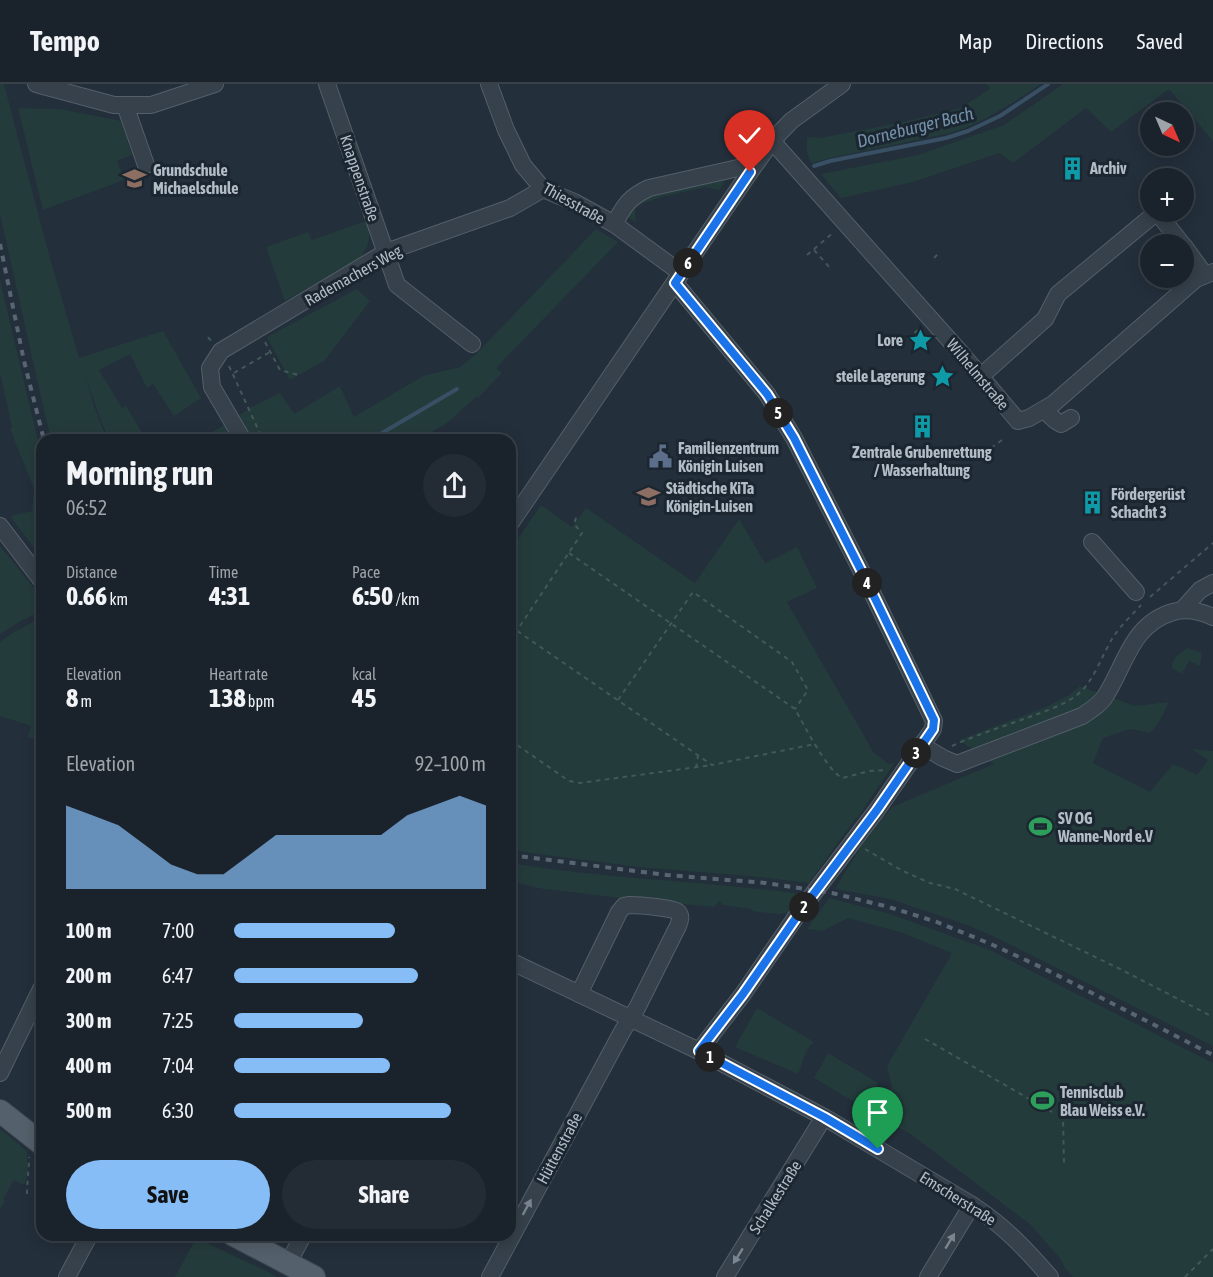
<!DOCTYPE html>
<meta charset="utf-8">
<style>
body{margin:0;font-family:"Asap Condensed",sans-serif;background:#232b34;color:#f1f3f6;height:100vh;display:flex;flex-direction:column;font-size:22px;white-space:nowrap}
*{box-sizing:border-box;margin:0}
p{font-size:20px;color:#9fa4a9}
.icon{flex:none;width:33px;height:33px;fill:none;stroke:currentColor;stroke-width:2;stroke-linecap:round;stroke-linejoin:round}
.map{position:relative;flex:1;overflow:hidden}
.sheet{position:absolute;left:36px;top:350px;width:480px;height:807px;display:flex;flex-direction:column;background:#1a232c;border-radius:18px;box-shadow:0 3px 15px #0003,0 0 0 2px #384048}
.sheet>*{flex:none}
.needle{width:39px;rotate:136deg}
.tools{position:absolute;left:1140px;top:18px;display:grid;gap:12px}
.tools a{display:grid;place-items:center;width:54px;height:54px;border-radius:50%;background:#1a232c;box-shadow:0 3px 15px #0003,0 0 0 2px #384048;font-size:30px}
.pin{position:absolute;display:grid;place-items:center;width:51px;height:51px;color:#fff;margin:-62px -26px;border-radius:50% 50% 50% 0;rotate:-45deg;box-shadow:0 0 6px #0007}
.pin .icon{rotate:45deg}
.km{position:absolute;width:30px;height:30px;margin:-15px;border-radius:50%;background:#222;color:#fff;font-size:16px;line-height:30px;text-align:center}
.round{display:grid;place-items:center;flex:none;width:63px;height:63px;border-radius:32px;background:#232b34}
.summary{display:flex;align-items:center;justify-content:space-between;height:102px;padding:0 30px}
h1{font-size:33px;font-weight:700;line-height:45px}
.stats{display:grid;grid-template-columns:repeat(3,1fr);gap:9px;height:102px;padding:6px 30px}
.stats div{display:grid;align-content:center}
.stats b{font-size:26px;font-weight:700}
.stats small{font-size:16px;font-weight:400}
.stats p{font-size:16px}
.chart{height:168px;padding:12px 30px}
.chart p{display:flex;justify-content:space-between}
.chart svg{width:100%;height:108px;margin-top:6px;fill:#87bdf6;opacity:.7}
.primary-button{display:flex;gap:12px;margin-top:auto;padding:12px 30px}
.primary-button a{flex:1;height:69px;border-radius:36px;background:#87bdf6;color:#111;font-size:24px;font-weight:700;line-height:69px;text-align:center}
.primary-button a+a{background:#232b34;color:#f1f3f6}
ul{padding:0 30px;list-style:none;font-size:20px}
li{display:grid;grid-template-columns:96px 72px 1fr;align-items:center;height:45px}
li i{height:15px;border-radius:8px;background:#87bdf6}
header{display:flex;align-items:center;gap:36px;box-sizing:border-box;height:84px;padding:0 30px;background:#1a232c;border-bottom:2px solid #384048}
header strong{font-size:28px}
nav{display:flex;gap:33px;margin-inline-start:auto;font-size:21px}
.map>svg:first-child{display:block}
.green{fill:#243b3c}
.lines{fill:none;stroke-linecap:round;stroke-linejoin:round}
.stream{stroke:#384f64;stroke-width:4}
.minor-casing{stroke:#545f69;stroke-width:18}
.major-casing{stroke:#3f4a54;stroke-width:24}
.path{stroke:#425859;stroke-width:2;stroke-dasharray:4.5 4.5;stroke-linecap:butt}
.minor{stroke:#36414b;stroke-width:16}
.major{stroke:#54606b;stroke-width:22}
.rail{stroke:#586572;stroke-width:4;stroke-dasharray:6 6;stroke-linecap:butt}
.oneway{fill:#7a858f}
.route-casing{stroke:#fff;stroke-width:12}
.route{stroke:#1a73e8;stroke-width:8}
.labels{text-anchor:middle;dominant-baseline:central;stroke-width:6;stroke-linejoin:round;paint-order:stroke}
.poi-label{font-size:16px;font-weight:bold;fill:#b1bcc7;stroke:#1c2630;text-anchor:start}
.street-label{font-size:16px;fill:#b1bcc7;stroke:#1c2630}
.water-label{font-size:18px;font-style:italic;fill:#7290aa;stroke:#1c2630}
</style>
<header>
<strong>Tempo</strong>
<nav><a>Map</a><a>Directions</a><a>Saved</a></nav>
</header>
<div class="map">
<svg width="1213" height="1193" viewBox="0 0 1213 1193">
<rect width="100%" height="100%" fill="#232f3b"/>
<!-- green -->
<g class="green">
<path d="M 0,0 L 4,0 L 46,160 L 79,274 L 163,247 L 201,314 L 174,332 L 153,300 L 147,304 L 130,270 L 99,286 L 122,324 L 126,322 L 146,355 L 165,347 L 170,355 L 108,355 L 85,292 L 94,322 L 107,355 L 51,355 L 40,309 L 0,130 Z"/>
<path d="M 987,0 L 1041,0 C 1011,20 986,37 951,49 L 830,74 L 812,79 C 806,71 806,63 807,53 L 820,54 L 904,38 L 960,24 L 990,5 Z"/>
<path d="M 1063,0 L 1213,0 L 1213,57 L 1169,5 L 1111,48 L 1086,24 L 1013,79 L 999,69 L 913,98 L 841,114 L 821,90 L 918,71 L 1004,41 Z"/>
<path d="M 18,24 L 60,25 L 121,37 L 132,71 L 117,77 L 124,96 L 43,126 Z"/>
<path d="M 729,91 L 719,106 L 706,103 L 661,113 L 641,120 L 636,124 L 635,130 L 636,138 L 625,132 L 647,109 Z"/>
<path d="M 366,137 C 372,152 369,164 358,176 L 285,217 L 266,163 L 308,148 L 312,156 Z"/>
<path d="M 596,145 L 618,158 L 496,284 L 502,289 L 478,314 L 476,313 L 447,339 L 420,355 L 200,356 L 252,323 L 280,309 L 294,330 L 340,302 L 354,333 L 423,292 L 460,283 L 475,271 Z"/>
<path d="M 0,196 L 42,374 L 42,474 L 10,432 L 32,427 L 34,405 L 10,345 L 12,343 L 0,289 Z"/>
<path d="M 357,205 L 370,217 L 324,277 L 290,296 L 267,253 Z"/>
<path d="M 541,421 L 572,443 L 586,424 L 695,499 L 739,435 L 765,479 L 797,463 L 817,504 L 787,518 L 874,669 L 889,680 L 895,678 L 858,733 L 855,735 L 809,799 L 760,793 L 639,783 L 523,768 L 510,765 L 510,466 Z"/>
<path d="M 0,462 L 42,514 L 42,527 L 21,537 L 0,550 Z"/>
<path d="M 42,533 L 42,657 L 27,653 L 31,642 L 0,632 L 0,558 L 14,548 Z"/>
<path d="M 1188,564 L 1202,569 L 1200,582 L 1189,577 L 1182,590 L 1172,584 C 1172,574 1179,569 1188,564 Z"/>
<path d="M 1080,602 L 1135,622 L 1169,618 L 1159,638 L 1150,649 L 1130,645 L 1103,654 L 1093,679 L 1150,708 L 1173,680 L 1197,691 L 1208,676 L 1192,665 L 1213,667 L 1213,962 L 995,853 L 967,841 L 890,815 L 835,805 L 862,761 L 892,723 L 994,680 L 959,656 L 1046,623 L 1069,611 Z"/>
<path d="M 510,779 C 607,795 705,797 802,810 L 789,829 L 778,830 L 752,827 L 752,825 L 723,821 L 719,817 L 714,823 L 620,814 L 537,804 L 511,797 L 510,798 Z"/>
<path d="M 829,814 L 887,829 L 990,866 L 1213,979 L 1213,1193 L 1073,1193 L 1065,1184 L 1062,1177 L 1031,1141 L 909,1049 L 874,1032 L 892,1003 L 887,982 L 952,869 L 903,849 L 848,834 L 823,847 L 807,845 Z"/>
<path d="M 757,924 L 814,958 L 807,966 L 798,990 L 735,963 Z"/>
<path d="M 828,969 L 878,999 L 863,1023 L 814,994 Z"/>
<path d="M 0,1045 L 27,1067 L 28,1089 L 24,1101 L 14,1096 L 3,1115 L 5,1117 L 0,1125 Z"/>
<path d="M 196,1154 L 266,1187 L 277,1193 L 175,1193 Z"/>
</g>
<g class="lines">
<!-- stream -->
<g class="stream">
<path d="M 814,82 L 830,77 L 946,54 L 968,47 L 1000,32 L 1048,0"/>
<path d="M 370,356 L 457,305"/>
</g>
<defs>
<g id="minor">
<path d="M 36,0 L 114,21 L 151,21 L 215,0"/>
<path d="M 327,0 L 397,201 L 472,260"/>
<path d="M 489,0 L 506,46 L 523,81 L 543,105 L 574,118 L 614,140 L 681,189"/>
<path d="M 125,21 L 146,81"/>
<path d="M 772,57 L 961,269 L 1018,337 L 1029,334 L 1053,320 L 1196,195 L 1213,188"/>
<path d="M 614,140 C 625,121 628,114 649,104 L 738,84 L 750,88"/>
<path d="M 1184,162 L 1205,191"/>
<path d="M 675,199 L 767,310 L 794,354 L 868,500 L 934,637 L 933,645 L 877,726 L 800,827 L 743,910 L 699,967"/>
<path d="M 981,292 L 1045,235 L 1058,210 L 1157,128 L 1182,160"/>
<path d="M 1044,326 L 1056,337 L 1061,340 L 1071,334"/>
<path d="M 243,356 L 212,303 L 210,284 L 221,267 L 386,168 L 510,124 L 543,105"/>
<path d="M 510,440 L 750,88 L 772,57 L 791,37 L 842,0"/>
<path d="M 0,442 L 42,497"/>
<path d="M 1092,458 L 1136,508"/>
<path d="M 1182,526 L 1200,506 L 1213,499"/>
<path d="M 921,661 L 943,674 L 957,680 L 1082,632 C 1091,626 1101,620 1106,611 C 1126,579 1132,540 1173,528 C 1187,524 1200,527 1213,533"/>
<path d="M 510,877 L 699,967 L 824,1033 L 972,1121 C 1004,1142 1025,1164 1050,1193"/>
<path d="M 0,989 L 42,903"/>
<path d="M 288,1179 L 304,1150"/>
<path d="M 67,1193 L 90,1150"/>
<path d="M 490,1193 L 623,946 L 637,924 L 678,842 C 680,837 682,832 678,828 C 674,824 639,821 630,821 L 624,822 L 619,828 L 579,910"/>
<path d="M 725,1193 L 824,1033"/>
<path d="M 928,1193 L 972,1121"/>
</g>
<g id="major">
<path d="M 0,1027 L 42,1060"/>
<path d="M 232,1150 L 314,1193"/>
</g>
</defs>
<!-- minor casing -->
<use href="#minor" class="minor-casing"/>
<!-- major casing -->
<use href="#major" class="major-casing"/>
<!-- path -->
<g class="path">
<path d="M 814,166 L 831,185"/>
<path d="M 807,171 L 834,148"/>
<path d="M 934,174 L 938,170"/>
<path d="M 208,253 L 212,258"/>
<path d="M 265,258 L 280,286 L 298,291"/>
<path d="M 901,261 L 919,245"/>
<path d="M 229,282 L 263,356"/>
<path d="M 234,289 L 270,268"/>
<path d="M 991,364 L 1002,356"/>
<path d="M 569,469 L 795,625 C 804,641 827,686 842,694 L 870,687 L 886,686"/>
<path d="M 1150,513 L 1213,459"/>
<path d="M 510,542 L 712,681 L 815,660"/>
<path d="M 510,557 L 582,449 L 574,440 L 577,431"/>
<path d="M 618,616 L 693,508 L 792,578 L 808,606 L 795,625"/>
<path d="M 510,656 L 569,697 L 580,699 L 712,681"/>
<path d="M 952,662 C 978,650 1008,641 1035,631 C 1049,626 1065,620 1077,611 C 1094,598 1102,570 1114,552 C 1121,541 1132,531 1141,521"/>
<path d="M 696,684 L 698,672"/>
<path d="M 865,765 L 903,787 L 930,799 L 955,805 L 1120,885 L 1213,933"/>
<path d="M 925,955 L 1052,1028"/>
<path d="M 1059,1031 L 1063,1034 L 1064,1081"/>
<path d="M 27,1110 C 27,1098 29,1086 29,1073"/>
<path d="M 1185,1193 L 1213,1165"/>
</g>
<!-- minor -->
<use href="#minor" class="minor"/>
<!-- major -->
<use href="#major" class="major"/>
<!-- rail -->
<g class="rail">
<path d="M 0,160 L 24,277 L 44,356"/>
<path d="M 510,771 L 667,791 L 766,799 L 832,809 L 889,823 L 937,838 L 993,861 L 1045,885 L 1213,971"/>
</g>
</g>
<!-- one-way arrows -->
<defs><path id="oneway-solid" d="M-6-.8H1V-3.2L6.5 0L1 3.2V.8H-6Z" transform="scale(1.5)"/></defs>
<g class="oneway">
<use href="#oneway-solid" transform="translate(527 1123) rotate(-62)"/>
<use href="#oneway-solid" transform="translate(950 1157) rotate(-59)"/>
<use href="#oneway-solid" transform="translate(738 1172) rotate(122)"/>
</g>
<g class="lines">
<defs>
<path id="route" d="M 750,88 L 675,199 L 767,310 L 794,354 L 868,500 L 934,636 L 933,645 L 877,726 L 800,828 L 743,910 L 699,967 L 824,1033 L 878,1065"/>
</defs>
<!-- route casing -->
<use href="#route" class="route-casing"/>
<!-- route -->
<use href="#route" class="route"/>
</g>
<!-- icons -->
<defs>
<symbol id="building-bare" viewBox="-9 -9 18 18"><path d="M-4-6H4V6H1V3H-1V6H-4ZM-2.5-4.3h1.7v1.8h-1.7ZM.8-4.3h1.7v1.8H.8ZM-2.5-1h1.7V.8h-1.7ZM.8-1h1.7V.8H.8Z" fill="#0f9aa8" stroke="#1c2630" stroke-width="2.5" paint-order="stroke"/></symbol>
<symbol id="school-bare" viewBox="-9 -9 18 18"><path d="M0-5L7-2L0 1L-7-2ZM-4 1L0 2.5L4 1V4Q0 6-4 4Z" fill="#8d6e63" stroke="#1c2630" stroke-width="2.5" paint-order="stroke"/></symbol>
<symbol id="sight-bare" viewBox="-9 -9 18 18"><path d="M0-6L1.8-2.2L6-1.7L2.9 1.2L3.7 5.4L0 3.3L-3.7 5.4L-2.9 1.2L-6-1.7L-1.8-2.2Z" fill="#0f9aa8" stroke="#1c2630" stroke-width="2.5" paint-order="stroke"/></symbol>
<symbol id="civic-bare" viewBox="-9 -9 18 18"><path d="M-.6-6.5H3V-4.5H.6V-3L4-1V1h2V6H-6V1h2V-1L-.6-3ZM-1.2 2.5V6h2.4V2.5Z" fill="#5c6f8a" stroke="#1c2630" stroke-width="2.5" paint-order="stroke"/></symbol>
<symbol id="stadium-bare" viewBox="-9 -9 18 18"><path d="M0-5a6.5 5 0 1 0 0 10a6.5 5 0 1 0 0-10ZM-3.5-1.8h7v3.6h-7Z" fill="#2e9e5b" stroke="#1c2630" stroke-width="2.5" paint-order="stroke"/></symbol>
</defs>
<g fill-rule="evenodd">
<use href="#building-bare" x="1056" y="68" width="33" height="33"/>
<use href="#school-bare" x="118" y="78" width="33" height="33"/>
<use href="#sight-bare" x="904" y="240" width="33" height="33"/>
<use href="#sight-bare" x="926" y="276" width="33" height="33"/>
<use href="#building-bare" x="906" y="326" width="33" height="33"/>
<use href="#civic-bare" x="644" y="356" width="33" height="33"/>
<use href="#school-bare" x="632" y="396" width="33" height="33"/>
<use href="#building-bare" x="1076" y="402" width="33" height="33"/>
<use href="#stadium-bare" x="1024" y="726" width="33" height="33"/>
<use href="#stadium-bare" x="1026" y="1000" width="33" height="33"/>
</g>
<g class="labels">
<!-- poi labels -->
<g class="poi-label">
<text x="1090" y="84">Archiv</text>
<text x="153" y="86">Grundschule<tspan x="153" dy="18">Michaelschule</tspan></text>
<text x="903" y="256" text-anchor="end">Lore</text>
<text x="925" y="292" text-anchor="end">steile Lagerung</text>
<text x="678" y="364">Familienzentrum<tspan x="678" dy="18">Königin Luisen</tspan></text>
<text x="922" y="368" text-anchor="middle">Zentrale Grubenrettung<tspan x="922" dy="18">/ Wasserhaltung</tspan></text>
<text x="666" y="404">Städtische KiTa<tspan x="666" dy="18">Königin-Luisen</tspan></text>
<text x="1111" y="410">Fördergerüst<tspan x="1111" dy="18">Schacht 3</tspan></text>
<text x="1058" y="734">SV OG<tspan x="1058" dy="18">Wanne-Nord e.V</tspan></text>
<text x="1060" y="1008">Tennisclub<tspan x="1060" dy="18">Blau Weiss e.V.</tspan></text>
</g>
<!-- street labels -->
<g class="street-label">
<text transform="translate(360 94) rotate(71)">Knappenstraße</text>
<text transform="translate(574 119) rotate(29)">Thiesstraße</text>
<text transform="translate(353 191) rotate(-29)">Rademachers Weg</text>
<text transform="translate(978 290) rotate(50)">Wilhelmstraße</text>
<text transform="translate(559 1064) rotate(-62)">Hüttenstraße</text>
<text transform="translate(775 1113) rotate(-58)">Schalkestraße</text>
<text transform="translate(958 1114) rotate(32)">Emscherstraße</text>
</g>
<!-- water labels -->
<g class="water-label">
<text transform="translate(915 43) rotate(-14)">Dorneburger Bach</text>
</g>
</g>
</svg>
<div class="tools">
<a><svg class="needle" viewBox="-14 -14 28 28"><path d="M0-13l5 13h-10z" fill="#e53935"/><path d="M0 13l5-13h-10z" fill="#9fa4a9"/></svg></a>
<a>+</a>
<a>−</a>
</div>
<div class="pin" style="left:878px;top:1065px;background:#1e9e55"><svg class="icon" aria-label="arrive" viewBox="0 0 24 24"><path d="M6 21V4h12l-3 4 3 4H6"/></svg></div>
<div class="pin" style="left:750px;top:88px;background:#d93025"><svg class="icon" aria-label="check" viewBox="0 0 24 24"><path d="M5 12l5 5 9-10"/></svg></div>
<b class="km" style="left:710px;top:973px">1</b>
<b class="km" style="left:804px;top:823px">2</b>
<b class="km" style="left:916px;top:669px">3</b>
<b class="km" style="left:867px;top:499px">4</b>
<b class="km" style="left:778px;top:329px">5</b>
<b class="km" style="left:688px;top:179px">6</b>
<section class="sheet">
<div class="summary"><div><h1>Morning run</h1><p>06:52</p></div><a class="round"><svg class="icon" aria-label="share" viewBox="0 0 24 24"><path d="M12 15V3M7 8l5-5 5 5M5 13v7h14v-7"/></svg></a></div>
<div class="stats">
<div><p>Distance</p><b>0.66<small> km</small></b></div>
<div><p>Time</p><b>4:31</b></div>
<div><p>Pace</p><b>6:50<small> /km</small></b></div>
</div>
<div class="stats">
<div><p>Elevation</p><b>8<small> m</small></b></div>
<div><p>Heart rate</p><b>138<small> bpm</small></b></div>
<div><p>kcal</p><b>45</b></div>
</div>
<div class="chart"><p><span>Elevation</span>92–100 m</p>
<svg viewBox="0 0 160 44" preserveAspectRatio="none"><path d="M0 44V10L10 14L20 18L30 26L40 34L50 38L60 38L70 30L80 22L90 22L100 22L110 22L120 22L130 14L140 10L150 6L160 10V44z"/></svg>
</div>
<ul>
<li><b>100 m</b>7:00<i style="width:64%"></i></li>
<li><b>200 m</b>6:47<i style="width:73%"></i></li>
<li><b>300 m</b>7:25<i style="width:51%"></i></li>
<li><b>400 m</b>7:04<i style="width:62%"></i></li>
<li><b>500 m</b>6:30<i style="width:86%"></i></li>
</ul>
<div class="primary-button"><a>Save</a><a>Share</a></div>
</section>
</div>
